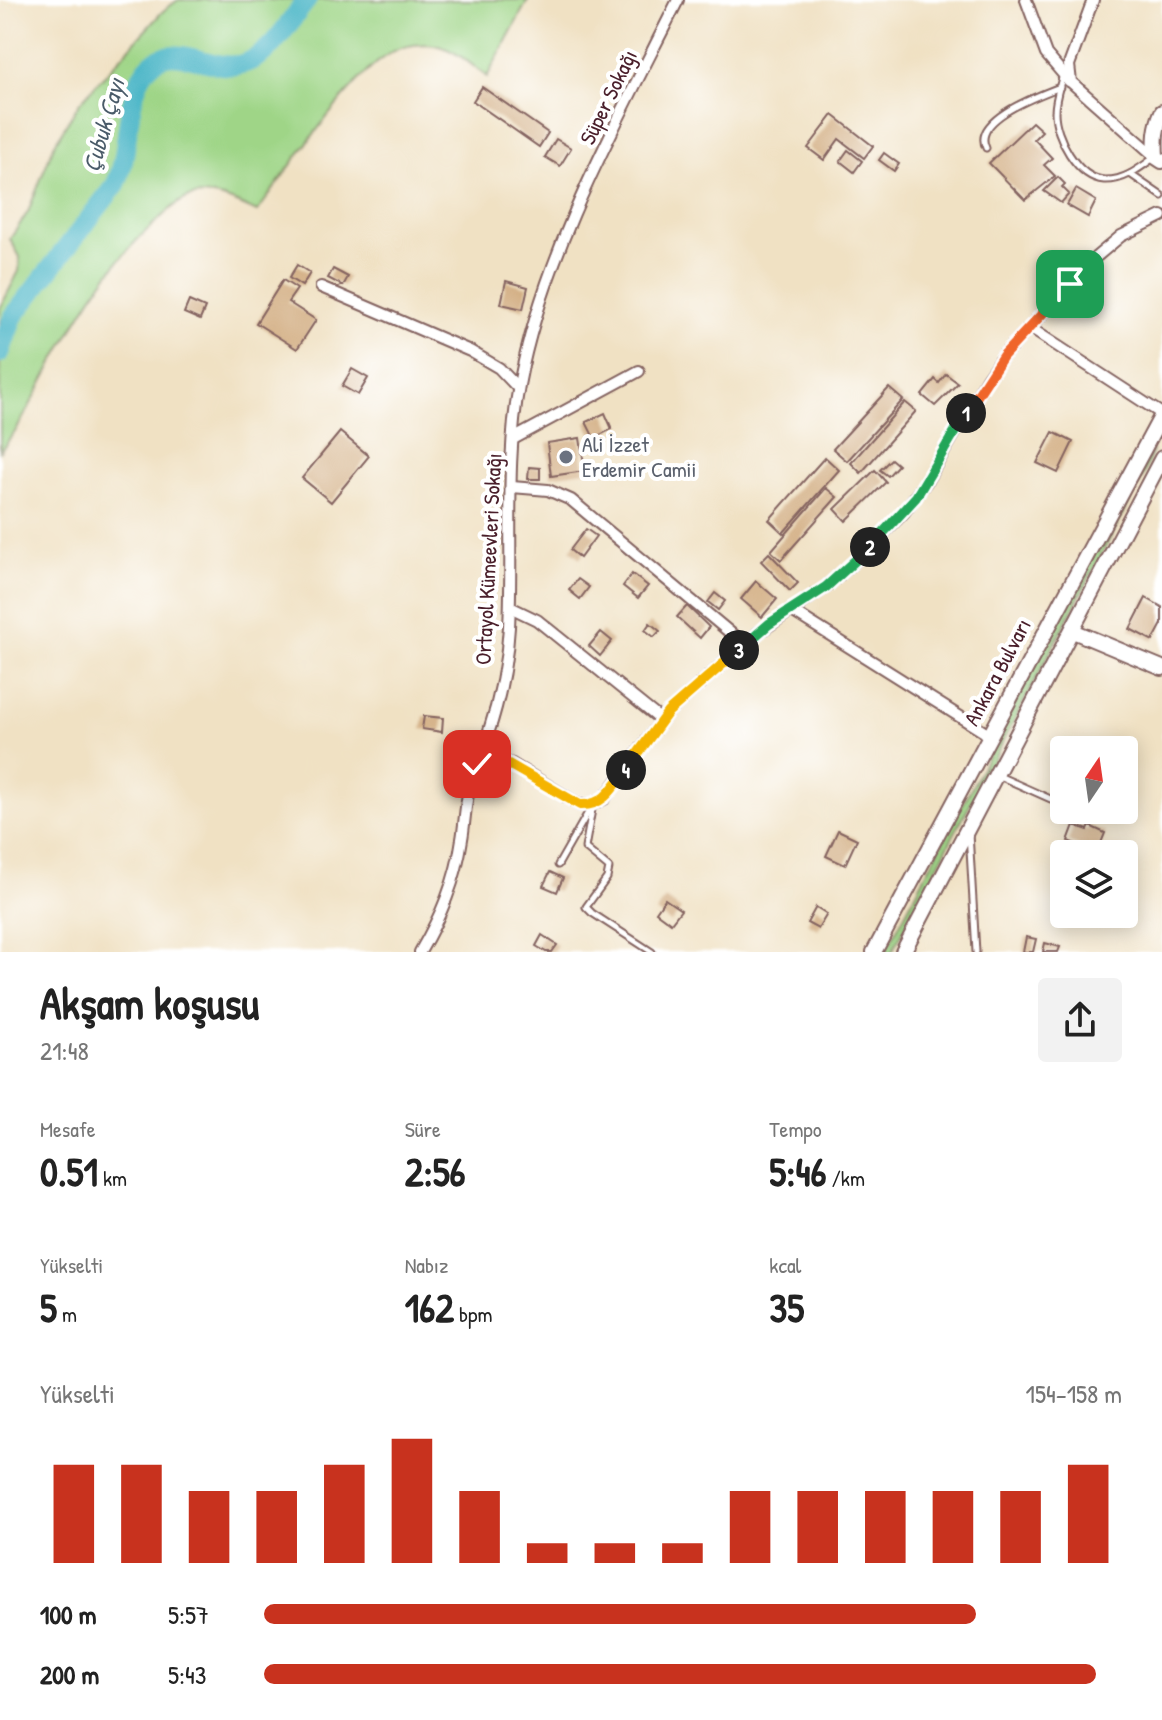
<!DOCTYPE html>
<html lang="tr">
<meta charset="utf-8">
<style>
body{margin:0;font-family:"Patrick Hand",sans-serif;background:#f2f2f2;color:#222;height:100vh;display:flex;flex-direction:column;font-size:30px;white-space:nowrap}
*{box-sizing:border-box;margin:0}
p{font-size:26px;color:#767676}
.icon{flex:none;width:44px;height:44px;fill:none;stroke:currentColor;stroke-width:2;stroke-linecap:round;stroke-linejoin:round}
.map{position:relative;height:952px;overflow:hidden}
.drawer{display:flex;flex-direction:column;background:#fff;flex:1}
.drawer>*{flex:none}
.needle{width:52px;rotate:13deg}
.controls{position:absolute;left:1050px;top:736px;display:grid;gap:16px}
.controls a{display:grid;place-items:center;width:88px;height:88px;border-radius:8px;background:#fff;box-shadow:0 4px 20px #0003;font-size:40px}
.pin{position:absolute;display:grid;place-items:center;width:68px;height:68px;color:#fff;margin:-34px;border-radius:16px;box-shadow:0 4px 12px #0006}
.km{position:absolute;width:40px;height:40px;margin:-20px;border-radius:50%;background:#222;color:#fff;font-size:22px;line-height:40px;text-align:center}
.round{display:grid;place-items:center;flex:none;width:84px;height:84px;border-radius:8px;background:#f2f2f2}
.summary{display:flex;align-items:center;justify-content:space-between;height:136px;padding:0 40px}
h1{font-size:44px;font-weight:700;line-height:60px}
.figures{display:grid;grid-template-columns:repeat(3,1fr);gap:12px;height:136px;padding:8px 40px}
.figures div{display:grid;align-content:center}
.figures b{font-size:40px;font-weight:700}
.figures small{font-size:22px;font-weight:400}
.figures p{font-size:22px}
.chart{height:224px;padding:16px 40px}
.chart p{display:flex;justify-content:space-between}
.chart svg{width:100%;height:144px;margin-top:8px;stroke:#c8321e;stroke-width:6}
ul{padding:0 40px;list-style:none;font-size:26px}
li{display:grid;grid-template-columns:128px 96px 1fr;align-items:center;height:60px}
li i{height:20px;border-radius:10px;background:#c8321e}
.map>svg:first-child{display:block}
.green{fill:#9fd587;stroke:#747a59;stroke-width:2}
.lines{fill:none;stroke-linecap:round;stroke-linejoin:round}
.river{stroke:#4bb6c7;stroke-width:20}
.building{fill:#d4b187}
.lane-casing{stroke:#846360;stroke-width:9}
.street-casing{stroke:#846360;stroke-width:14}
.secondary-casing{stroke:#846360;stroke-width:18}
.lane{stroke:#fff;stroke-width:5}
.street{stroke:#fff;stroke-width:10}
.secondary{stroke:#fff;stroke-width:14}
.split-1-casing{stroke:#fff;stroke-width:16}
.split-2-casing{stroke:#fff;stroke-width:16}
.split-3-casing{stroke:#fff;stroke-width:16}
.split-4-casing{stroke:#fff;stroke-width:16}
.split-5-casing{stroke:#fff;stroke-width:16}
.split-1{stroke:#f0652b;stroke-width:10}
.split-2{stroke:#22a559;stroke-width:10}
.split-3{stroke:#22a559;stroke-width:10}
.split-4{stroke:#f5b400;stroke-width:10}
.split-5{stroke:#f5b400;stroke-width:10}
.worship-dot{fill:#6b7280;stroke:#fff;stroke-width:3}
.labels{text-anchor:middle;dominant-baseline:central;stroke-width:8;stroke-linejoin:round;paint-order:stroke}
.street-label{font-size:22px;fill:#4a1f2b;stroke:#fff}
.worship-label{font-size:22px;fill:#5b616d;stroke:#fff;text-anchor:start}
.water-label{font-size:24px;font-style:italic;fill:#4a5b69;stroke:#fff}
</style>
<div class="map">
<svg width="1162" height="952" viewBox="0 0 1162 952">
<rect width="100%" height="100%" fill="#fff"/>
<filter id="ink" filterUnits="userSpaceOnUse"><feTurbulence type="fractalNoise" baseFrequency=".0125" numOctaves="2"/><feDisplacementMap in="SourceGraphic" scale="16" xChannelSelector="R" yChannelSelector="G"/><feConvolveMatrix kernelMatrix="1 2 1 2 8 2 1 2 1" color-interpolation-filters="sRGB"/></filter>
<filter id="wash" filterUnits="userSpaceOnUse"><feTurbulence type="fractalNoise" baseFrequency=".006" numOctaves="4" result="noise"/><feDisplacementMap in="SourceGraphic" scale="32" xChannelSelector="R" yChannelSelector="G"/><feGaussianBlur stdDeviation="1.8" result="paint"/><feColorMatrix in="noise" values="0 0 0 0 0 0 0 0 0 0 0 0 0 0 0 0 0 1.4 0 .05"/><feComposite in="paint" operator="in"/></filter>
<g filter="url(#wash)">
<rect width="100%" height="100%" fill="#f0e1c3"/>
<!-- green -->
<g class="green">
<path d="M 178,0 L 528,0 L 487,77 C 471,64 455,49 434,45 C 423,43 408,45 398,49 C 356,67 286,173 257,212 C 237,203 216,192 193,196 C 180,199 167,212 158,220 C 92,277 58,358 15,432 L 0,451 L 0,308 L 19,271 L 20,257 L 10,239 L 28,212 L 54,145 L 80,102 L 163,11 Z"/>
<path d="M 1153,450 L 1145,472 L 892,952 L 885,952 L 1139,470 Z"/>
</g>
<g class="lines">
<!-- river -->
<path class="river" d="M 0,353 L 13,317 L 116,184 C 131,150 124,100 145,71 C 171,33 213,78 248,62 C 273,52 290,20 307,0"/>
</g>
<g id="blocks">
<!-- building -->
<g class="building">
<path d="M 482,87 L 548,133 L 539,147 L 473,101 Z"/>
<path d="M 833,115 L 873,146 L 864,158 L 839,139 L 824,160 L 808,148 Z"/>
<path d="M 1032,122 L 1042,131 L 1034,139 L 1052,158 L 1044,165 L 1055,176 L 1025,200 L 989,163 Z"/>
<path d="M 556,139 L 571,148 L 560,166 L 545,157 Z"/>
<path d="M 848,150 L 862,161 L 854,172 L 840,161 Z"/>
<path d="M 884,153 L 899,164 L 894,171 L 879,160 Z"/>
<path d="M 1058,177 L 1065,184 L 1062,187 L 1069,194 L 1061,203 L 1044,191 Z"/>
<path d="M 1076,189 L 1096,201 L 1088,217 L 1067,205 Z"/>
<path d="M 297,265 L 310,273 L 302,286 L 289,278 Z"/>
<path d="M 333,269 L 348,277 L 343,286 L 328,278 Z"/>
<path d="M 283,280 L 297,289 L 288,302 L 316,320 L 297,349 L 256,323 Z"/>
<path d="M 506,281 L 528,287 L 523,309 L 501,304 Z"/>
<path d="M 189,301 L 205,308 L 200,320 L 184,313 Z"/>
<path d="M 352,369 L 368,378 L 358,395 L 342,386 Z"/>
<path d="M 946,374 L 958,383 L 935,406 L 922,395 L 935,379 L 939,383 Z"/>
<path d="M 889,388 L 903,400 L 847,461 L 833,449 Z"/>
<path d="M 905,402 L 916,411 L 861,473 L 851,463 Z"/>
<path d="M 605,413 L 612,429 L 594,438 L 586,422 Z"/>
<path d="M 340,432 L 369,456 L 331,502 L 302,478 Z"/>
<path d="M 1053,432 L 1073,442 L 1058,473 L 1037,463 Z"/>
<path d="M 580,438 L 585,471 L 551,476 L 547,443 Z"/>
<path d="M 825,457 L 839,470 L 783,533 L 769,520 Z"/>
<path d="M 891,459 L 898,465 L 888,476 L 880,470 Z"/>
<path d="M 529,467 L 540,468 L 540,479 L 528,479 Z"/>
<path d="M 875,470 L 886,482 L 846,521 L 835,509 Z"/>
<path d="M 826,488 L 837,497 L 781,560 L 771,551 Z"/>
<path d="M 586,529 L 596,536 L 580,558 L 570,550 Z"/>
<path d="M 769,553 L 798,583 L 790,591 L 761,561 Z"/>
<path d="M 632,574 L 648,586 L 638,598 L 623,586 Z"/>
<path d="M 578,579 L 589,587 L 580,599 L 569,590 Z"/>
<path d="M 756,581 L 777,599 L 762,617 L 741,599 Z"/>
<path d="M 715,593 L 725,601 L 718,610 L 708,602 Z"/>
<path d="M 1146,598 L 1162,607 L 1162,624 L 1153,641 L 1130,629 Z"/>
<path d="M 687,606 L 709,627 L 700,638 L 677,617 Z"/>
<path d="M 650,623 L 660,631 L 654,637 L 645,630 Z"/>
<path d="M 601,632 L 612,641 L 600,656 L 589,646 Z"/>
<path d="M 424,716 L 443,718 L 442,732 L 422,729 Z"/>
<path d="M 1074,825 L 1088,830 L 1090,826 L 1105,833 L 1097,853 L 1068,841 Z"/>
<path d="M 838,830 L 857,839 L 845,865 L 826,856 Z"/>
<path d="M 550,872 L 563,878 L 557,892 L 543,886 Z"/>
<path d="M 665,899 L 681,910 L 671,923 L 656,912 Z"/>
<path d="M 816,907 L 827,914 L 818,929 L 807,923 Z"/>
<path d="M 542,935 L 557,945 L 552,952 L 546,952 L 536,946 Z"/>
<path d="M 1026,937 L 1036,939 L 1033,952 L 1023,952 Z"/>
<path d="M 1045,943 L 1060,947 L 1058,952 L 1043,952 Z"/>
</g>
</g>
</g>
<g filter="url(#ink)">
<use href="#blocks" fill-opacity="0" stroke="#846360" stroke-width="2"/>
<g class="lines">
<defs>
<g id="lane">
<path d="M 1063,74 C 1060,86 1055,99 1055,112 C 1055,136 1077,178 1104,180 C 1124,181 1140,168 1155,157"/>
<path d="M 986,148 C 971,119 1040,95 1060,87"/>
<path d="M 1130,174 L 1162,196"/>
<path d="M 999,776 L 1064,805"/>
<path d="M 593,804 L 585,848 L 609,868 L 607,878 L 586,907 L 592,913 L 652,952"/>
<path d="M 1075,810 L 1086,815"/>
<path d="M 969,833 L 976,952"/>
<path d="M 558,865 L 590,809"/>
</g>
<g id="street">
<path d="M 1026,0 L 1046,54 L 1069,81"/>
<path d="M 1093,0 L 1069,65 L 1071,82 L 1156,157"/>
<path d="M 321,287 L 470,351 L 499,368 L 518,388"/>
<path d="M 1030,328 L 1162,414"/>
<path d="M 513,439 L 639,371"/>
<path d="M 512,487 L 548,490 L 571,500 L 745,645"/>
<path d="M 510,607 L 537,620 L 661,720"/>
<path d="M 792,611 L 989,735"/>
<path d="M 477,764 L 499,760 L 512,764 L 580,805 L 593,804 L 604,799 L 668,712 L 758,633 L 826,587 L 863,554 L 904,512 L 926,482 L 988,377 L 1003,356 L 1096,257 L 1121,236 L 1162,216"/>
<path d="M 420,952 C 441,916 456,881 462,839 C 465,822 465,803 470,786 C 475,768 483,752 488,734 C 499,701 507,663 509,627 C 513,550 505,461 519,385 C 544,252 618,120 678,0"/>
</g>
<g id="secondary">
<path d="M 1162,112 C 1155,128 1155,140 1156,157 L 1162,161"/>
<path d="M 1073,631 L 1162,668"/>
<path d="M 874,952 L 1162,415"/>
<path d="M 903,952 L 1162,458"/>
</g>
</defs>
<!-- lane casing -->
<use href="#lane" class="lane-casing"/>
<!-- street casing -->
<use href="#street" class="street-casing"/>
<!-- secondary casing -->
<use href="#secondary" class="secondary-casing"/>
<!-- lane -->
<use href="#lane" class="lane"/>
<!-- street -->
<use href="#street" class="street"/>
<!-- secondary -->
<use href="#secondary" class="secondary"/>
</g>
</g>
<g class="lines" filter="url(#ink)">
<defs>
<path id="split-1" d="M 966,413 L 1003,356 L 1070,284"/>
<path id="split-2" d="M 870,547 L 916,497 L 966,413"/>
<path id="split-3" d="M 739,650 L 769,624 L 826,587 L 870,547"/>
<path id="split-4" d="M 626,770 L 668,712 L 739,650"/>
<path id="split-5" d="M 477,764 L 505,762 L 580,805 C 604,806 613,788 626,770"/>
</defs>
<!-- split-1 casing -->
<use href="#split-1" class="split-1-casing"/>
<!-- split-2 casing -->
<use href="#split-2" class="split-2-casing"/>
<!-- split-3 casing -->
<use href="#split-3" class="split-3-casing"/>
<!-- split-4 casing -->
<use href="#split-4" class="split-4-casing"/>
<!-- split-5 casing -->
<use href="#split-5" class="split-5-casing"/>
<!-- split-1 -->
<use href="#split-1" class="split-1"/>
<!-- split-2 -->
<use href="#split-2" class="split-2"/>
<!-- split-3 -->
<use href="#split-3" class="split-3"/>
<!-- split-4 -->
<use href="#split-4" class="split-4"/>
<!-- split-5 -->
<use href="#split-5" class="split-5"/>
</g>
<!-- markers -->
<circle class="worship-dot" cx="566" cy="457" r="8"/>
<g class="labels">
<!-- street labels -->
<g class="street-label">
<text transform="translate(608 97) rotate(-64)">Süper Sokağı</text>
<text transform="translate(488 559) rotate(-87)">Ortayol Kümeevleri Sokağı</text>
<text transform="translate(997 672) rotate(-62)">Ankara Bulvarı</text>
</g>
<!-- worship labels -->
<g class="worship-label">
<text x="582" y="444">Ali İzzet<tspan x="582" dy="25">Erdemir Camii</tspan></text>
</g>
<!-- water labels -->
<g class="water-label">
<text transform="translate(103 125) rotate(-74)">Çubuk Çayı</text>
</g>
</g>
</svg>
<div class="controls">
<a><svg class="needle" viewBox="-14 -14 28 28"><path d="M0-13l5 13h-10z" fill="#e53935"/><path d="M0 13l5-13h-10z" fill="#767676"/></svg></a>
<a><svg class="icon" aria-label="layers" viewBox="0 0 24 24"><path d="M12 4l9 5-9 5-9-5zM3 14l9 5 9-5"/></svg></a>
</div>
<div class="pin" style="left:1070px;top:284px;background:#1e9e55"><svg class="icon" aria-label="arrive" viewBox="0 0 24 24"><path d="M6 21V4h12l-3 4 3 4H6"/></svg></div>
<div class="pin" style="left:477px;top:764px;background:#d93025"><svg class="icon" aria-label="check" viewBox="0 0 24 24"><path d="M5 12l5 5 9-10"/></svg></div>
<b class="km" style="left:966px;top:413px">1</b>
<b class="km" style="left:870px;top:547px">2</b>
<b class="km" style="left:739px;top:650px">3</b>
<b class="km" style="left:626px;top:770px">4</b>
</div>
<section class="drawer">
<div class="summary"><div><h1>Akşam koşusu</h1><p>21:48</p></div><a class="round"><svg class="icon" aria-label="share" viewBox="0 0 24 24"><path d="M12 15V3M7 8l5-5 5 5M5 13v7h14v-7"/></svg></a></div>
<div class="figures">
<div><p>Mesafe</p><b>0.51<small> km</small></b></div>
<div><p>Süre</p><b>2:56</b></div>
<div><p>Tempo</p><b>5:46<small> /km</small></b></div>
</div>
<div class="figures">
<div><p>Yükselti</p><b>5<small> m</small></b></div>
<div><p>Nabız</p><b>162<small> bpm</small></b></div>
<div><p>kcal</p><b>35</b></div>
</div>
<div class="chart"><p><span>Yükselti</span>154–158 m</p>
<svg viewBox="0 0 160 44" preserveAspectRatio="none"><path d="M5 44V14M15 44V14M25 44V22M35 44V22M45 44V14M55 44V6M65 44V22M75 44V38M85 44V38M95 44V38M105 44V22M115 44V22M125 44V22M135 44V22M145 44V22M155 44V14"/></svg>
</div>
<ul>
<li><b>100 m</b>5:57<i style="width:83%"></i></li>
<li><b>200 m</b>5:43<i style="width:97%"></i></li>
</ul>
</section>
